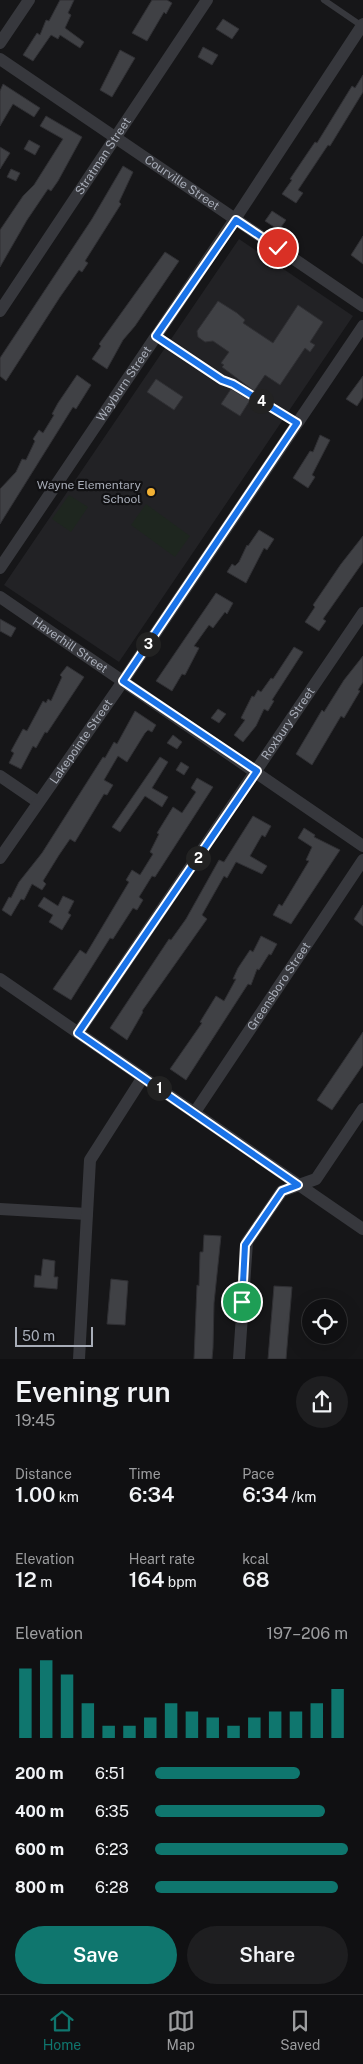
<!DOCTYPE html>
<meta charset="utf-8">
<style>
body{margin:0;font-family:"Public Sans",sans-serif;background:#1e1e20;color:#f1f3f6;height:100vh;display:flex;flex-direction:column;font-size:19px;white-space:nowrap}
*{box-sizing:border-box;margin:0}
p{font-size:16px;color:#9c9d9f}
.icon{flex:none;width:28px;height:28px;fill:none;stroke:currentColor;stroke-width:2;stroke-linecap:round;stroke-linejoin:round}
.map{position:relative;height:1359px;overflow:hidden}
.side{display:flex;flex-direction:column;background:#101012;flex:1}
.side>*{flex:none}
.buttons{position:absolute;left:302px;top:1299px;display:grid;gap:10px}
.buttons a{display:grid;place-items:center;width:45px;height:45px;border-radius:50%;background:#101012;box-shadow:0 5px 20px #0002,0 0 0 1px #303032;font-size:25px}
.scale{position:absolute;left:15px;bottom:12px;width:78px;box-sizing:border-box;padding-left:5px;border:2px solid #a8adb8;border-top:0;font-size:14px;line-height:18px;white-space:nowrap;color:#a8adb8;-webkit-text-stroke:4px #111113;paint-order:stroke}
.pin{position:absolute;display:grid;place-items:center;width:42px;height:42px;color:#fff;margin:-21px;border:2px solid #fff;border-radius:50%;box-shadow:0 1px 5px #0007}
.km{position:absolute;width:25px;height:25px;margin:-12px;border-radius:50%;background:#222;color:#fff;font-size:14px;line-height:25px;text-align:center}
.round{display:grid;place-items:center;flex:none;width:52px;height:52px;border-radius:26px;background:#1e1e20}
.summary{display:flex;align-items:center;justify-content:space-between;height:85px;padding:0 15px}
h1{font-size:28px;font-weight:600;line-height:38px}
.metrics{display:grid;grid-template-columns:repeat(3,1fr);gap:8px;height:85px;padding:5px 15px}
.metrics div{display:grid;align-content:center}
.metrics b{font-size:21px;font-weight:600}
.metrics small{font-size:14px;font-weight:400}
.metrics p{font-size:14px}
.chart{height:140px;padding:10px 15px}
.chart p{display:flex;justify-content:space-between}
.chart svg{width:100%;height:90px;margin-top:5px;stroke:#0f766e;stroke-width:6}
.action{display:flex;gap:10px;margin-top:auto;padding:10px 15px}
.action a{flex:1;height:58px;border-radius:30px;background:#0f766e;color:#fff;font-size:20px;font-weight:600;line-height:58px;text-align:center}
.action a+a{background:#1e1e20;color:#f1f3f6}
ul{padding:0 15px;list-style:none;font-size:16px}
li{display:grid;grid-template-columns:80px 60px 1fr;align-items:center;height:38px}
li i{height:12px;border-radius:6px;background:#0f766e}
.menu{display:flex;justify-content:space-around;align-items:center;height:70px;border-top:1px solid #303032;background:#101012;font-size:14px;color:#9c9d9f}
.menu a{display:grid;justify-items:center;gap:2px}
.menu .on{color:#0f766e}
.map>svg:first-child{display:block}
.built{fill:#222225}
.green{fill:#1e261f}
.building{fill:#404145;stroke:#303034}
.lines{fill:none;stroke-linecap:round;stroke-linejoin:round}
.lane{stroke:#37383d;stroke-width:6}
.street{stroke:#37383d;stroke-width:12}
.route-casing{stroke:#fff;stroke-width:10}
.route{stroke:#1a73e8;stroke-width:6}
.poi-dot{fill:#f2b134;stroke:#111113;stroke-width:2}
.labels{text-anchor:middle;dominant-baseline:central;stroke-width:4.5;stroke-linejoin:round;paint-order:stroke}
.street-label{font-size:12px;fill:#a8adb8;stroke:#111113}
.poi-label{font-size:12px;fill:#a8adb8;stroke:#111113;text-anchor:end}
</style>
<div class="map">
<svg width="363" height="1359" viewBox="0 0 363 1359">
<rect width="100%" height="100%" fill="#161618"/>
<!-- built -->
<path class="built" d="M 239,239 L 353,316 L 119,662 L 4,585 Z"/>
<!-- green -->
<g class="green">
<path d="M 69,495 L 88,507 L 71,532 L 52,519 Z"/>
<path d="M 146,504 L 190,536 L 175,557 L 131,525 Z"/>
</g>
<!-- building -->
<g class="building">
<path d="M 60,0 L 74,0 L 68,13 L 71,15 L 65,28 L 84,42 L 80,48 L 60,35 L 58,39 L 51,35 L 33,61 L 23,55 L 37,33 L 40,35 L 46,20 L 49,21 Z"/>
<path d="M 152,0 L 167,0 L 172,3 L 166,14 L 164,12 L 147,41 L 132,33 Z"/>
<path d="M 223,19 L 239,29 L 232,39 L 216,29 Z"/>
<path d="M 203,47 L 218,55 L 212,65 L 198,57 Z"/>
<path d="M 120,50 L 135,58 L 112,97 L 100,90 Z"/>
<path d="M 363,75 L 363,92 L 330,146 L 328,145 L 298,190 L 303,193 L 296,203 L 282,194 L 292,180 L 290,179 L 315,142 L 317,143 L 352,86 L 355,88 Z"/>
<path d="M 3,84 L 40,108 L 34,117 L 13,104 L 0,126 L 0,91 Z"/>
<path d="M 46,116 L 82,137 L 58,181 L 51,191 L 48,189 L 27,220 L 0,267 L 0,230 L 23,196 L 34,185 L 63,139 L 40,126 Z"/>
<path d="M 29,140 L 40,146 L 35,155 L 24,149 Z"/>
<path d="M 0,147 L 10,153 L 0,169 Z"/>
<path d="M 123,166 L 133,172 L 119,202 L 121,204 L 85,261 L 88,263 L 82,272 L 79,270 L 60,297 L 6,381 L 0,376 L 0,358 L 92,219 Z"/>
<path d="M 11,169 L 20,173 L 16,181 L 7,177 Z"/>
<path d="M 272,211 L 286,220 L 279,230 L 265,221 Z"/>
<path d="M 363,236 L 363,264 L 351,255 Z"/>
<path d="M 165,252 L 179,261 L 135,326 L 123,340 L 107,369 L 92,359 L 101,346 L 99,344 Z"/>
<path d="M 218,301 L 237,313 L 245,320 L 243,323 L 273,343 L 298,305 L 323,322 L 310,342 L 315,345 L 310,352 L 305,348 L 280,385 L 265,375 L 254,391 L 222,367 L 224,365 L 221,363 L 229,352 L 213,341 L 205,342 L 198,337 L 197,331 Z"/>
<path d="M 77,375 L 91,385 L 76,409 L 73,407 L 0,524 L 0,489 L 16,472 L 22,459 L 26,460 L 35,441 L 33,439 L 39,430 L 43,433 L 54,415 L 52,414 L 58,403 Z"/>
<path d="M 363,376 L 363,397 L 357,406 L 346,399 Z"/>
<path d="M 156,379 L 183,397 L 174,410 L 147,392 Z"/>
<path d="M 231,389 L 250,400 L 240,416 L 221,404 Z"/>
<path d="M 320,435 L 330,440 L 312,475 L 315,477 L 308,488 L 293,478 L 310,451 L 313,452 Z"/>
<path d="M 259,530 L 274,539 L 267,550 L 264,548 L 246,583 L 227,572 L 232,564 L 235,566 L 239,562 L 247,545 L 248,546 Z"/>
<path d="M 363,536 L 363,562 L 323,619 L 326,621 L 319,631 L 305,622 L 315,607 L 313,605 L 341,564 Z"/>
<path d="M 216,593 L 233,603 L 227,614 L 225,612 L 213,628 L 209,625 L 194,646 L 199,648 L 185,675 L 182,674 L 172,691 L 156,681 Z"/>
<path d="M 0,619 L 16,628 L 11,637 L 0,631 Z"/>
<path d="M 294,647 L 303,652 L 272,700 L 274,701 L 268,711 L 264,709 L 256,726 L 243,742 L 234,735 L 245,720 L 241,718 L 252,696 L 254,697 L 258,690 L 261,692 L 271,678 L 273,679 Z"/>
<path d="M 363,656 L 363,682 L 358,690 L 360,691 L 344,718 L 341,716 L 312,765 L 296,754 L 322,710 L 324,712 L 344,680 Z"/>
<path d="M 67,666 L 84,677 L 47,733 L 45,732 L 36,748 L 33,746 L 21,769 L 9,763 L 14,753 L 11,751 L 23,729 L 27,731 L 43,701 L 46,703 L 48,699 L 51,701 L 62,677 L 60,675 Z"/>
<path d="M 218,709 L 226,714 L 219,723 L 211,718 Z"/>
<path d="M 135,711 L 156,725 L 152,732 L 148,730 L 145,733 L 127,762 L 118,756 L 104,780 L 113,785 L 107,795 L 104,794 L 75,842 L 70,839 L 59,855 L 43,881 L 46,884 L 42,890 L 32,884 L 24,900 L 21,899 L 11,916 L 2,910 L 9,897 L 11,898 L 19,882 L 42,853 L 103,757 L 105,758 L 114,742 L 117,744 Z"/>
<path d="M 173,735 L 182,742 L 177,749 L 167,743 Z"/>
<path d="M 160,757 L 168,762 L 152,788 L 168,797 L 162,807 L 145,796 L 120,832 L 112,827 Z"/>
<path d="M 181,762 L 189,767 L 184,775 L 176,770 Z"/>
<path d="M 197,778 L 213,787 L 155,877 L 152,876 L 139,897 L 143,900 L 137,910 L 133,908 L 113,939 L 110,938 L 71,1000 L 53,989 L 80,950 L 86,954 L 129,882 L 126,880 L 132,870 L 140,875 L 153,854 L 150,852 L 159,834 L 157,833 L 173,807 L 182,813 L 196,792 L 191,788 Z"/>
<path d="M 253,816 L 271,826 L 265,837 L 262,835 L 250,856 L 267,866 L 262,874 L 236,862 L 227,878 L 224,876 L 202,915 L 207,919 L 142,1011 L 143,1012 L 127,1040 L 110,1028 L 169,939 L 171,940 L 186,919 L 219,860 L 224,862 Z"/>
<path d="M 304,828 L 315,835 L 314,837 L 340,850 L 291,924 L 273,915 L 279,904 L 282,906 L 309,861 L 306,860 L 312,847 L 298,838 Z"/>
<path d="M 63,896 L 74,901 L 68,913 L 71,915 L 62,930 L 49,922 L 53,915 L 38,906 L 44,897 L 58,906 Z"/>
<path d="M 363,905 L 363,926 L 354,919 Z"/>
<path d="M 261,936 L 277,944 L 271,955 L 269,954 L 259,970 L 257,969 L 251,985 L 248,984 L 186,1080 L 170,1069 L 202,1023 L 200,1022 L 216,996 L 224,1001 L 236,979 L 233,979 L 238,968 L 250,950 L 253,952 Z"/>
<path d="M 363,1032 L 363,1065 L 332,1110 L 317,1100 Z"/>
<path d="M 204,1235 L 221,1236 L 214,1303 L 213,1348 L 212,1359 L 194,1359 L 197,1285 L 199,1286 L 200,1252 L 203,1252 Z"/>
<path d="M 43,1259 L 55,1261 L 54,1277 L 58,1277 L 57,1289 L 34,1287 L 35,1275 L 41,1276 Z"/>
<path d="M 111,1279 L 128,1281 L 125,1325 L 107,1324 Z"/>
<path d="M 274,1286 L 292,1287 L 286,1359 L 268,1359 Z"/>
</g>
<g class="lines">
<!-- lane -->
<g class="lane">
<path d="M 324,0 L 362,26"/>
<path d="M 156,336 L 222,380 L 233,384 L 297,423"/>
</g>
<!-- street -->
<g class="street">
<path d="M 0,43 L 29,0"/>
<path id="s1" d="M 0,59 L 363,306"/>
<path id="s2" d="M 0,311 L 207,0"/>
<path id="s3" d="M 0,568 L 235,219 L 363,24"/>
<path id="s4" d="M 0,597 L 363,846"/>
<path d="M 0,776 L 38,802"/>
<path id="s5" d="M 0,858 L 117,690 L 363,326"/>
<path d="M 0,979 L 363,1229"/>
<path id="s6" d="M 78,1033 L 363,613"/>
<path id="s7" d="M 195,1112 L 363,860"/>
<path d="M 0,1209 L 87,1214"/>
<path d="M 79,1359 L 90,1160 L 143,1077"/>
<path d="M 239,1359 L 247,1242 L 282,1191 L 316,1179 L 363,1109"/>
</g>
</g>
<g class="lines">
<defs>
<path id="route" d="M 242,1302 L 245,1245 L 282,1191 L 298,1185 L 78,1033 L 257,771 L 123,681 L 297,423 L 233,384 L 222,380 L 156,336 L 236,220 L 278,248"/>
</defs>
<!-- route casing -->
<use href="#route" class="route-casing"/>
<!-- route -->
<use href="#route" class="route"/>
</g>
<!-- markers -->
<circle class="poi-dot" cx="151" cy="492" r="5"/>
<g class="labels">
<!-- street labels -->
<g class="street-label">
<text stroke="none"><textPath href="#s2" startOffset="186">Stratman Street</textPath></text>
<text stroke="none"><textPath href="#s1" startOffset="220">Courville Street</textPath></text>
<text stroke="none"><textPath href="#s3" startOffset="222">Wayburn Street</textPath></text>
<text stroke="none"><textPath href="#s4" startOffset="85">Haverhill Street</textPath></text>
<text stroke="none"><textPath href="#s6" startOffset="374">Roxbury Street</textPath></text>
<text stroke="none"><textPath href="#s5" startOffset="142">Lakepointe Street</textPath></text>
<text stroke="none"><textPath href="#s7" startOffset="151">Greensboro Street</textPath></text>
</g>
<!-- poi labels -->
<g class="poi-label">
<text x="141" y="485">Wayne Elementary<tspan x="141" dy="14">School</tspan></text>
</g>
</g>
</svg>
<div class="buttons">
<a><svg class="icon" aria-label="locate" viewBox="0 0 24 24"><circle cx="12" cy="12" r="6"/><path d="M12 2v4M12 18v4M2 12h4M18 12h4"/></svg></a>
</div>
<div class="scale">50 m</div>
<div class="pin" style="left:242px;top:1302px;background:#1e9e55"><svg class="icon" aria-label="arrive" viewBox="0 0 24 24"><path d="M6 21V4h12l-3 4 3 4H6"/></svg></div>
<div class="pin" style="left:278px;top:248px;background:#d93025"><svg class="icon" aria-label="check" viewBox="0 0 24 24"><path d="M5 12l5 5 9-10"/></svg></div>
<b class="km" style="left:159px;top:1088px">1</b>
<b class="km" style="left:198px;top:858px">2</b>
<b class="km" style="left:148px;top:644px">3</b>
<b class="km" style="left:261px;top:401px">4</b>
</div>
<section class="side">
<div class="summary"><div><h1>Evening run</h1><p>19:45</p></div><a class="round"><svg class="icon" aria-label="share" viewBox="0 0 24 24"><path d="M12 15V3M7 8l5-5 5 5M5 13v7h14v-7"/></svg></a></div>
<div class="metrics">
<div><p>Distance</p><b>1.00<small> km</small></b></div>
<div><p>Time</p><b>6:34</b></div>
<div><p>Pace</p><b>6:34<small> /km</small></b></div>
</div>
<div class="metrics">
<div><p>Elevation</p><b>12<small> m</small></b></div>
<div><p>Heart rate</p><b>164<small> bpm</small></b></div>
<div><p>kcal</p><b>68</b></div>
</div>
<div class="chart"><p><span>Elevation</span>197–206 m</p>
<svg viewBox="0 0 160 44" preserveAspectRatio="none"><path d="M5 44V10M15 44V6M25 44V13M35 44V27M45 44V38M55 44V38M65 44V34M75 44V27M85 44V31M95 44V34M105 44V38M115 44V34M125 44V31M135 44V31M145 44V27M155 44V20"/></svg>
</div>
<ul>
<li><b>200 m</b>6:51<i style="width:75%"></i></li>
<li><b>400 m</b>6:35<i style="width:88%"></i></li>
<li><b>600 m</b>6:23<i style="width:100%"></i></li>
<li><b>800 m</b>6:28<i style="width:95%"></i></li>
</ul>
<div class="action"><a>Save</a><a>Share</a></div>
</section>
<nav class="menu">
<a class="on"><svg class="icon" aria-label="home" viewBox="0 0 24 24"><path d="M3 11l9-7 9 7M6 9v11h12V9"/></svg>Home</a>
<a><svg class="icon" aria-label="map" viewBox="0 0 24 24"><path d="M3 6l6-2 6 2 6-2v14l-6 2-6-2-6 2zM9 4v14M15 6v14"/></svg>Map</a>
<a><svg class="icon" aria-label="saved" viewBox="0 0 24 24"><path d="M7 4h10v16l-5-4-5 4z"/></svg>Saved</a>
</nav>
